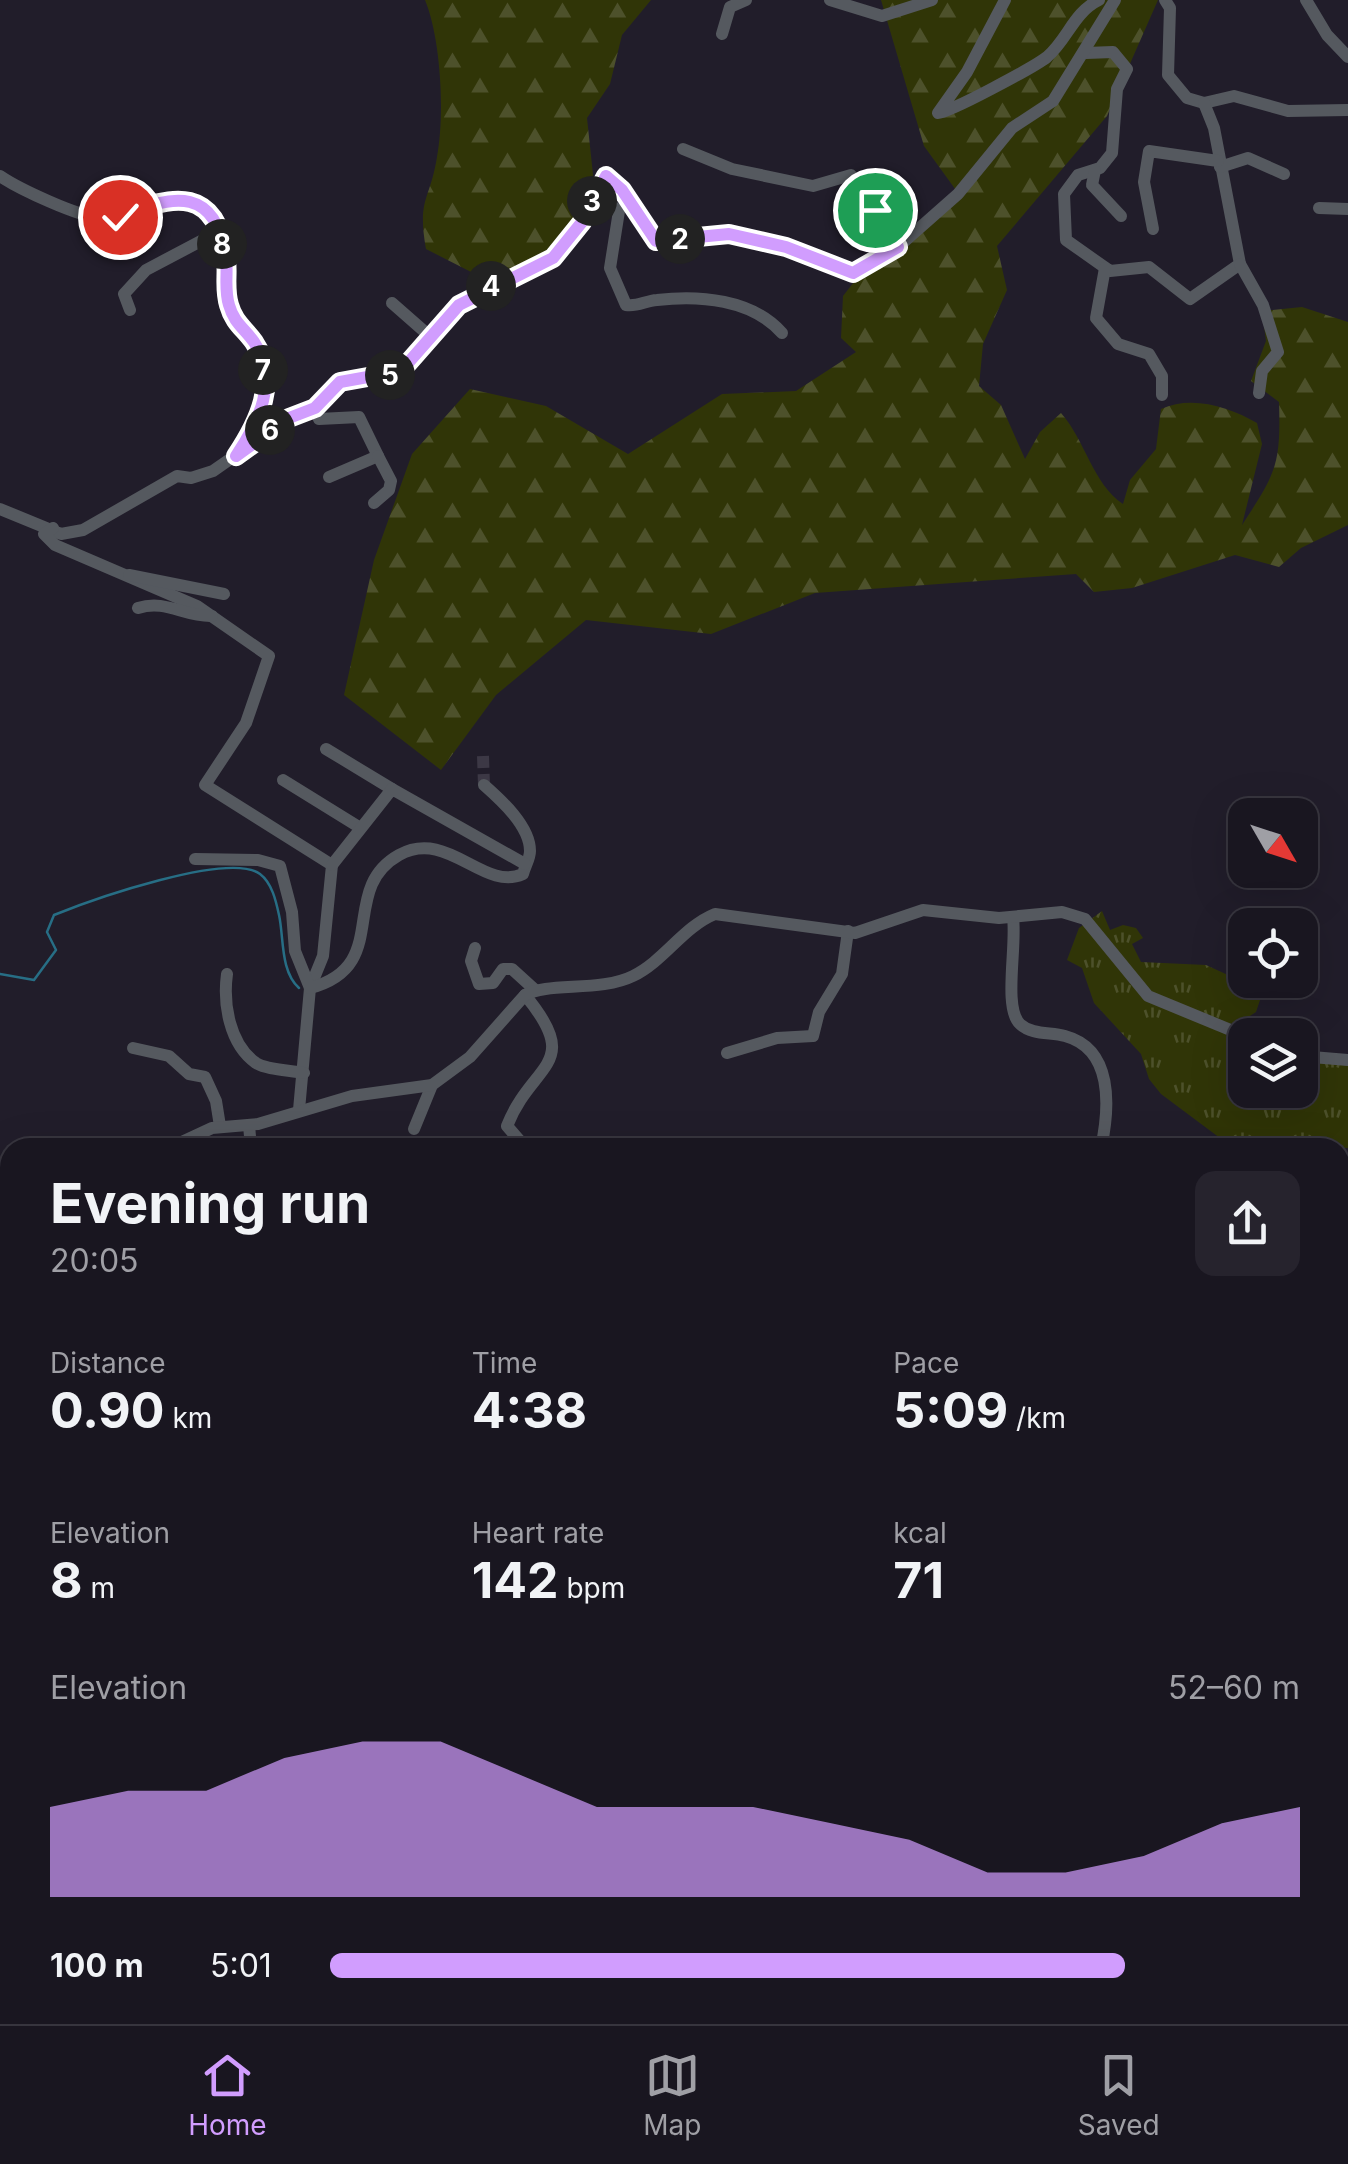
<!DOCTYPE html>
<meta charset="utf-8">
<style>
body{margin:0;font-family:Inter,sans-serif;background:#26232d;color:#f1f3f6;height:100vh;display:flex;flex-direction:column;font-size:38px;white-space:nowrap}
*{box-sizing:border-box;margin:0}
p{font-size:32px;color:#9f9fa5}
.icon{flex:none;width:55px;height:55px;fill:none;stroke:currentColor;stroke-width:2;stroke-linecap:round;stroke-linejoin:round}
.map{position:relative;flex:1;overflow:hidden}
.panel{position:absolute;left:0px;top:1138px;width:1350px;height:888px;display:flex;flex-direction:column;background:#191620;border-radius:30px 30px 0 0;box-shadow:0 10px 40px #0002,0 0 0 2px #37353e}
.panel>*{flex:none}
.needle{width:65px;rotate:129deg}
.fabs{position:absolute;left:1228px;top:798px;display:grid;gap:20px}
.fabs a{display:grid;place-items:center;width:90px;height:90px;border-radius:20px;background:#191620;box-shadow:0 10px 40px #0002,0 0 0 2px #37353e;font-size:50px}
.pin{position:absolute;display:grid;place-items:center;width:85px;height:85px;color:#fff;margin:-42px;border:5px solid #fff;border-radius:50%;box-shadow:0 2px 10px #0007}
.km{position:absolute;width:50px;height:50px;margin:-25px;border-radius:50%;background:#222;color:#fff;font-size:28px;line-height:50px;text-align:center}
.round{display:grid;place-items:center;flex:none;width:105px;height:105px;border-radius:20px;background:#26232d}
.summary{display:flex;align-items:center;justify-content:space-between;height:170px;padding:0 50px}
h1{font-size:55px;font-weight:700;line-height:75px}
.stats{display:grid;grid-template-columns:repeat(3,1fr);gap:15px;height:170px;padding:10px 50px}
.stats div{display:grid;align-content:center}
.stats b{font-size:50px;font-weight:700}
.stats small{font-size:28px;font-weight:400}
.stats p{font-size:28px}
.chart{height:280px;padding:20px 50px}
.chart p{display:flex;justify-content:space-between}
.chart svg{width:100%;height:180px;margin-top:10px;fill:#d19dfe;opacity:.7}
ul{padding:0 50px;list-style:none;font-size:32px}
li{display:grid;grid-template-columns:160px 120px 1fr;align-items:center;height:75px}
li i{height:25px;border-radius:12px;background:#d19dfe}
.tab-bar{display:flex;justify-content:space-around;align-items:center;height:140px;border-top:2px solid #37353e;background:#191620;font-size:28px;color:#9f9fa5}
.tab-bar a{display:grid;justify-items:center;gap:5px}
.tab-bar .current{color:#d19dfe}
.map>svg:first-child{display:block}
.grass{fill:url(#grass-tufts)}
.forest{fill:url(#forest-firs)}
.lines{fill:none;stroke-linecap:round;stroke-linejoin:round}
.stream{stroke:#276e85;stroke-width:2.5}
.minor-tunnel{stroke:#3c3845;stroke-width:12;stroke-dasharray:12 6;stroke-linecap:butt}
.minor{stroke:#55595f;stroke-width:12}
.major{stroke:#8a949f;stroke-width:15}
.route-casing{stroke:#fff;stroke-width:20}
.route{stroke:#d19dfe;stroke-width:12}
</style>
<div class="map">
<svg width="1348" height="2024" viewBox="0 0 1348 2024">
<defs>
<pattern id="grass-tufts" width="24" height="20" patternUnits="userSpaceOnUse" patternTransform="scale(2.5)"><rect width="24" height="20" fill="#303507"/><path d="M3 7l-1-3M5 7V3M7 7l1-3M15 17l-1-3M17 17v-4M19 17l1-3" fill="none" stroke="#4d512b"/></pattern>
<pattern id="forest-firs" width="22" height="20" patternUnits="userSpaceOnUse" patternTransform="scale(2.5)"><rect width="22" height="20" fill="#303507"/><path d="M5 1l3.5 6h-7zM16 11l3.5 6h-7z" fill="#4d512b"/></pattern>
</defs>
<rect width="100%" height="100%" fill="#211d2a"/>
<!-- grass -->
<path class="grass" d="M 1102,911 L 1110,930 L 1123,925 L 1136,928 L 1143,938 L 1132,944 L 1141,962 L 1206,965 L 1263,991 L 1256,1012 L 1236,1025 L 1211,1018 L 1245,1040 L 1245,1090 L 1300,1090 L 1300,1061 L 1348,1065 L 1348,1148 L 1232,1147 L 1161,1094 L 1149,1079 L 1141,1054 L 1094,1003 L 1082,968 L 1067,960 L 1079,928 Z"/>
<!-- forest -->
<g class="forest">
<path d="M 425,0 L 651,0 L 622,35 L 610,84 L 587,118 L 594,184 L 583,216 L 540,263 L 508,272 L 475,274 L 426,249 C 417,198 430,201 437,157 C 445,115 441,38 425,0 Z"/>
<path d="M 881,0 L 1158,0 L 1107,116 L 997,246 L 1007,290 L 983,344 L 979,386 L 1001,405 L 1025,459 L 1040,432 L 1061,413 C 1085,440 1093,484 1123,504 L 1130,480 L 1156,449 L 1161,409 C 1192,395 1229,407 1257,423 L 1262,444 L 1242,525 C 1276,473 1281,465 1279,402 L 1251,381 L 1266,341 L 1262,311 L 1302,307 L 1348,322 L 1348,525 L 1301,548 L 1279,567 L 1235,555 L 1132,588 L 1094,592 L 1076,574 L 815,593 L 711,634 L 586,620 L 496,695 L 441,770 L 344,695 L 374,560 L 412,454 L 470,389 L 546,406 L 628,454 L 722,394 L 796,391 L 856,352 L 841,338 L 843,296 L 861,273 L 958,193 L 924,146 Z"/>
<path d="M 10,1916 L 10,2015 L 100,2015 L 109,2024 L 0,2024 L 0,1918 Z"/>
<path d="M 684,2015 L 779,2015 L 781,2024 L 680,2024 Z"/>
</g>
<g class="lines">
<!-- stream -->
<path class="stream" d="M 0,974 L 34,980 L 56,950 L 47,932 L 54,915 C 91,900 229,851 260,874 C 272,883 276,901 279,915 C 284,937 280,971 299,988"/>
<!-- minor-tunnel -->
<path class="minor-tunnel" d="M 483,756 L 484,785"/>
<!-- minor -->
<g class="minor">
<path d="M 830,0 L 882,16 L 932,0"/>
<path d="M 1005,0 L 967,72 L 938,113 C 947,114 1036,66 1047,57 C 1068,39 1073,13 1099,0"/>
<path d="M 1165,0 L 1170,8 L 1168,75 L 1187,98 L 1204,103 L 1234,96 L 1288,111 L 1348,110"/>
<path d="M 1306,0 L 1327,35 L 1348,57"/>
<path d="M 722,34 L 730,7 L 746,0"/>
<path d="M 1086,53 L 1113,52 L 1127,69 L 1117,89 L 1112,153 L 1100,168 L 1078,175 L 1064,194 L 1066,240 L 1110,271 L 1149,267 L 1190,299 L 1240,264 L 1214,128 L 1204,103"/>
<path d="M 683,149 L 732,169 L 813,186 L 851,175 L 898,247"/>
<path d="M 1220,167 L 1248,158 L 1284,174"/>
<path d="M 1095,170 L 1092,185 L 1121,216"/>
<path d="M 0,176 C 19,189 79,217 101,218 C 138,219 170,189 207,207 L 226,260 L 229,306 L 238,328 L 253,340 L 261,357 L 266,397 L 243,446"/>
<path d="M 595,194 L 619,211 L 610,268 L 626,305 C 637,307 645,301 657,300 C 699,295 752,299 782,333"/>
<path d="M 1319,208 L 1348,209"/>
<path d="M 1153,229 L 1144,182 L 1149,151 L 1218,161"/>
<path d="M 1240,264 L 1263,305 L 1278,352 L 1262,371 L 1259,393"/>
<path d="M 1105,268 L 1096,318 L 1118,344 L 1149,354 L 1162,376 L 1162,395"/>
<path d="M 392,303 L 433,339"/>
<path d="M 130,310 L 124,294 L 146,270 L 216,233"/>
<path d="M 317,414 L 319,419 L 359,417 L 378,456 L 329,477"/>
<path d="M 374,503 L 389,490 L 391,481 L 378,456"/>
<path d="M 0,509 L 61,534 L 83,530 L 177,476 L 191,478 L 213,471 L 289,418 L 315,408 L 340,382 L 358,377 L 380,378 L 410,365 L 459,305 L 553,258 L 583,221 L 606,175 L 622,190 L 656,241 L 729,234 L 786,247 L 844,272 L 862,270 L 898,247 L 958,194 L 1012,128 L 1053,101 L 1115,0"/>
<path d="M 53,528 L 44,534 L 55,545 L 197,606 L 269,656 L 246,723 L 205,785 L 332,865 L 323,956 L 310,988 L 299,1110"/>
<path d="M 129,575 L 224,594"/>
<path d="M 138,608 C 166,599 184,617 212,616"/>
<path d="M 326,749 L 392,789"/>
<path d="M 283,780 L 359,827"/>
<path d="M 195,859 L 258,860 L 280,866 L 292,912 L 295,951 L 310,988 C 393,966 337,890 399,855 C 448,828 483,892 523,874 C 525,866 530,859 530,851 C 530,826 501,800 484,785"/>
<path d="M 332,865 L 392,789 L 525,864"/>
<path d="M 1013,918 C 1017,946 1003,1008 1020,1024 C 1032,1035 1050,1032 1065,1036 C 1113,1049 1110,1106 1101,1148"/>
<path d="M 475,948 L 471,961 L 479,984 L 493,983 L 503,969 L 512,969 L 534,989"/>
<path d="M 227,974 C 223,1003 229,1044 256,1063 C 267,1070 290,1070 304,1073"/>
<path d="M 525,995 C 584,1066 532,1062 507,1126 L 526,1148"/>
<path d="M 133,1048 L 169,1056 L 189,1074 L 205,1077 L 216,1101 L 220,1126"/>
<path d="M 727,1053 L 777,1038 L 813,1036 L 819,1012 L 842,974 L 848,931"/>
<path d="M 1300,1056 L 1348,1060"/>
<path d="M 249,1125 L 251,1148"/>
<path d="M 414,1129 L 432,1085"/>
<path d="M 169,1148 L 212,1128 L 258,1124 L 352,1096 L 432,1085 L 470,1057 L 525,995 C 547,982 601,992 633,976 C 664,961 683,927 715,914 L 855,933 L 923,910 L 999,918 L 1062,912 L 1085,919 L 1148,996 L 1245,1036"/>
<path d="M 0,1166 L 10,1163"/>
<path d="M 1343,1210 L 1348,1210"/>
<path d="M 0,1213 L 10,1212"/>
<path d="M 1342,1272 L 1348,1259"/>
<path d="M 0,1275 L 10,1271"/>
<path d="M 0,1412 L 10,1413"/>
<path d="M 1340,1514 L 1348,1528"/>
<path d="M 0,1552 L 10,1548"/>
<path d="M 10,1750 L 6,1767 L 10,1786"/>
<path d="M 1340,1817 L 1344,1834"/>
<path d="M 0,1830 L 10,1828"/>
<path d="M 1340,1976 L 1348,1966"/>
<path d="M 196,2015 L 198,2024"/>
<path d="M 349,2015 L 362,2024"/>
<path d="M 1033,2015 L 1033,2024"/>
<path d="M 1221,2015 L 1223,2024"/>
<path d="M 0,2022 L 14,2024"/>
<path d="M 86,2024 L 93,2015"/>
<path d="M 237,2024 L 242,2015"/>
<path d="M 283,2024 L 288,2015"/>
<path d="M 333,2024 L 337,2015"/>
<path d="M 408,2024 L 411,2015"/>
<path d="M 487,2024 L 487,2015"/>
</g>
<!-- major -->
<g class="major">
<path d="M 1340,1385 L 1348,1379"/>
<path d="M 609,2024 L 611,2015"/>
</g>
</g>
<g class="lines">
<defs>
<path id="route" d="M 120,217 C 174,193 217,187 226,259 C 228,274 224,289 229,305 C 234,323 244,328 254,342 C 280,380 258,423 236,456 L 289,418 L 315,408 L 340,382 L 401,371 L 459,305 L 553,258 L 582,222 L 606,176 L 622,190 L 656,241 L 729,234 L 786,247 L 853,273 L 898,247 L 875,210"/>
</defs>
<!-- route casing -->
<use href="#route" class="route-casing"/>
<!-- route -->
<use href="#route" class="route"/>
</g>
</svg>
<div class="fabs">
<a><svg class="needle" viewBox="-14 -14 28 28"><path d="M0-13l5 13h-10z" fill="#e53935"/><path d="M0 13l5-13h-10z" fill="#9f9fa5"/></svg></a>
<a><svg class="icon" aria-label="locate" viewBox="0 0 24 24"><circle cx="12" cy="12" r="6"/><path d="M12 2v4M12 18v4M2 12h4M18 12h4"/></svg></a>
<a><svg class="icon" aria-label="layers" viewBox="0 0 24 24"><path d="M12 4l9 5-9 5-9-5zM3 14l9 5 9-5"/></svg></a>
</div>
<div class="pin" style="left:875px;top:210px;background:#1e9e55"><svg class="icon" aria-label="arrive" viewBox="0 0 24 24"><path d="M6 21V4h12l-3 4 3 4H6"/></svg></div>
<div class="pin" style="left:120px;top:217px;background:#d93025"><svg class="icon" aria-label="check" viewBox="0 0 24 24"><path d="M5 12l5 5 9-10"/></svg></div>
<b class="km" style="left:680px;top:239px">2</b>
<b class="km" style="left:592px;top:201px">3</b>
<b class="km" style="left:491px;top:286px">4</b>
<b class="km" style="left:390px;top:375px">5</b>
<b class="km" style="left:270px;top:430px">6</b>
<b class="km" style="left:263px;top:370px">7</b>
<b class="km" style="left:222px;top:244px">8</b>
<section class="panel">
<div class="summary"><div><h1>Evening run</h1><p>20:05</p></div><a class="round"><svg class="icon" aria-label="share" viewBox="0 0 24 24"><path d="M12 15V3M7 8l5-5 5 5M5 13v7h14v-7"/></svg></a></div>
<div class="stats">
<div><p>Distance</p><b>0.90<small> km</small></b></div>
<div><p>Time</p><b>4:38</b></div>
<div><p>Pace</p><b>5:09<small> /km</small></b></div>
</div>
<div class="stats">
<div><p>Elevation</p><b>8<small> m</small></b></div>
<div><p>Heart rate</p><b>142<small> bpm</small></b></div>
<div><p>kcal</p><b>71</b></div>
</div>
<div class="chart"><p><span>Elevation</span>52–60 m</p>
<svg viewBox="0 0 160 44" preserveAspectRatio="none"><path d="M0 44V22L10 18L20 18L30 10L40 6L50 6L60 14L70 22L80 22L90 22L100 26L110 30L120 38L130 38L140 34L150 26L160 22V44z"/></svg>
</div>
<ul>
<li><b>100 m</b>5:01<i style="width:82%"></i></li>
</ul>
</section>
</div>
<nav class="tab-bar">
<a class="current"><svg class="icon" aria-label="home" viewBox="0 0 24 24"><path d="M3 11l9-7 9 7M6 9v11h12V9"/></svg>Home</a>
<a><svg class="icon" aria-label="map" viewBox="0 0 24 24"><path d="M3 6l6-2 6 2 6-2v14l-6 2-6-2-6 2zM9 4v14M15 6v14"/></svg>Map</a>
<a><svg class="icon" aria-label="saved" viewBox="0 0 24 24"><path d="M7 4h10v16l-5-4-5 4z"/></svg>Saved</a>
</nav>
